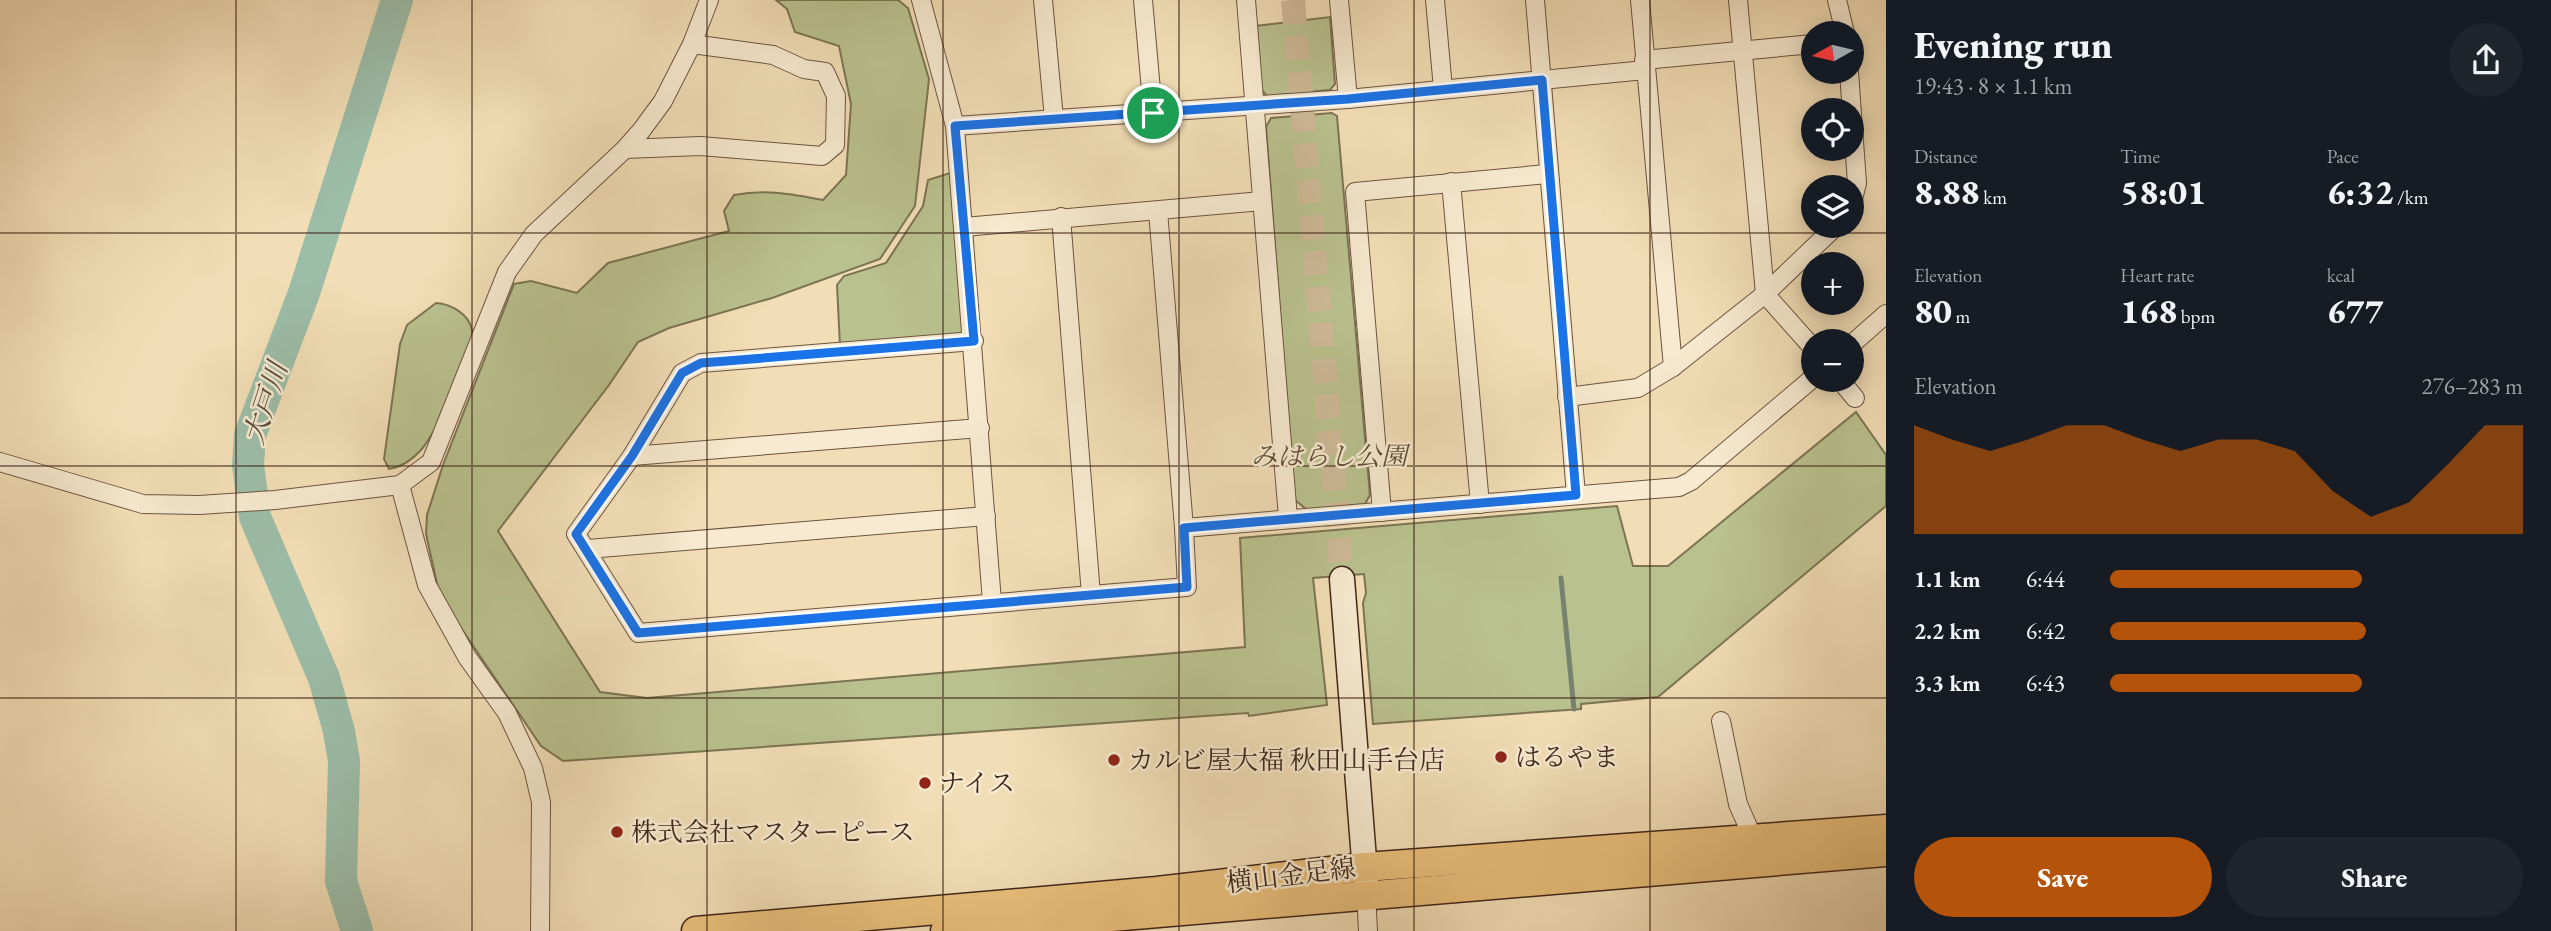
<!DOCTYPE html>
<meta charset="utf-8">
<style>
body{margin:0;font-family:"EB Garamond","Noto Serif JP",serif;background:#20242c;color:#f1f3f6;height:100vh;display:flex;flex-direction:column;font-size:26px;white-space:nowrap}
*{box-sizing:border-box;margin:0}
p{font-size:23px;color:#9ea1a6}
.icon{flex:none;width:38px;height:38px;fill:none;stroke:currentColor;stroke-width:2;stroke-linecap:round;stroke-linejoin:round}
.map{position:relative;flex:1;overflow:hidden}
.sheet{display:flex;flex-direction:column;background:#171b24;width:665px}
.sheet>*{flex:none}
.needle{width:46px;rotate:262deg}
.tools{position:absolute;left:1801px;top:21px;display:grid;gap:14px}
.tools a{display:grid;place-items:center;width:63px;height:63px;border-radius:50%;background:#171b24;box-shadow:0 4px 18px #0003;font-size:35px}
.pin{position:absolute;display:grid;place-items:center;width:60px;height:60px;color:#fff;margin:-30px;border:4px solid #fff;border-radius:50%;box-shadow:0 2px 7px #0007}
.round{display:grid;place-items:center;flex:none;width:74px;height:74px;border-radius:37px;background:#20242c}
.head{display:flex;align-items:center;justify-content:space-between;height:119px;padding:0 28px}
h1{font-size:38px;font-weight:800;line-height:52px}
.stats{display:grid;grid-template-columns:repeat(3,1fr);gap:10px;height:119px;padding:7px 28px}
.stats div{display:grid;align-content:center}
.stats b{font-size:35px;font-weight:800}
.stats small{font-size:19px;font-weight:400}
.stats p{font-size:19px}
.chart{height:196px;padding:14px 28px}
.chart p{display:flex;justify-content:space-between}
.chart svg{width:100%;height:126px;margin-top:7px;fill:#b45309;opacity:.7}
.primary-button{display:flex;gap:14px;margin-top:auto;padding:14px 28px}
.primary-button a{flex:1;height:80px;border-radius:42px;background:#b45309;color:#fff;font-size:28px;font-weight:800;line-height:80px;text-align:center}
.primary-button a+a{background:#20242c;color:#f1f3f6}
ul{padding:0 28px;list-style:none;font-size:23px}
li{display:grid;grid-template-columns:112px 84px 1fr;align-items:center;height:52px}
li i{height:18px;border-radius:9px;background:#b45309}
main{display:flex;flex:1;min-height:0}
.map>svg:first-child{display:block}
.green{fill:#b9c18e;stroke:#7c7454;stroke-width:2}
.lines{fill:none;stroke-linecap:round;stroke-linejoin:round}
.stream{stroke:#77816f;stroke-width:5}
.river{stroke:#9cbda8;stroke-width:32}
.secondary-tunnel{stroke:#ceb997;stroke-width:24;stroke-dasharray:24 12;stroke-linecap:butt}
.street-casing{stroke:#6c5441;stroke-width:20}
.secondary-casing{stroke:#3f261a;stroke-width:27}
.primary-casing{stroke:#3f261a;stroke-width:31}
.street{stroke:#f7ead0;stroke-width:18}
.secondary{stroke:#f7ead0;stroke-width:24}
.primary{stroke:#e9bf7b;stroke-width:28}
.route-casing{stroke:#fff;stroke-width:14}
.route{stroke:#1a73e8;stroke-width:9}
.grid{fill:none;stroke:#3f261a;stroke-width:2;stroke-opacity:0.55}
.poi-dot{fill:#8f2418;stroke:#f7ead0;stroke-width:2.5}
.labels{text-anchor:middle;dominant-baseline:central;stroke-width:5;stroke-linejoin:round;paint-order:stroke}
.park-label{font-size:26px;font-style:italic;fill:#5e4d37;stroke:#f7ead0}
.poi-label{font-size:26px;fill:#3f261a;stroke:#f7ead0;text-anchor:start}
.street-label{font-size:26px;fill:#3f261a;stroke:#f7ead0}
.water-label{font-size:28px;font-style:italic;fill:#564c3e;stroke:#f7ead0}
</style>
<main>
<div class="map">
<svg width="1886" height="931" viewBox="0 0 1886 931">
<rect width="100%" height="100%" fill="#f2deb6"/>
<filter id="stains"><feTurbulence type="fractalNoise" baseFrequency=".00286" numOctaves="4"/><feColorMatrix values="0 0 0 0 .2 0 0 0 0 .09 0 0 0 0 .02 0 0 0 .5 -.17"/></filter>
<radialGradient id="worn" r=".72"><stop offset=".6" stop-color="#630" stop-opacity="0"/><stop offset="1" stop-color="#630" stop-opacity=".3"/></radialGradient>
<!-- green -->
<g class="green">
<path d="M 776,0 L 898,0 L 908,8 L 929,79 L 915,206 L 880,259 L 772,298 L 669,328 L 638,342 L 609,385 L 498,531 L 600,692 L 647,698 L 1245,647 L 1240,538 L 1617,506 L 1633,566 L 1668,566 L 1856,412 L 1886,455 L 1886,506 L 1658,697 L 1581,704 L 1581,709 L 1373,724 L 1363,603 L 1366,593 L 1364,574 L 1313,578 L 1327,705 L 1249,716 L 1248,713 L 563,761 L 541,746 L 440,597 L 426,534 L 427,515 L 443,465 L 514,284 L 531,281 L 577,293 L 608,263 L 729,231 L 724,211 L 734,195 C 765,189 792,194 823,200 L 846,175 L 851,104 L 839,46 L 795,32 L 787,9 Z"/>
<path d="M 1330,17 L 1335,84 L 1330,90 L 1267,96 L 1261,89 L 1256,26 Z"/>
<path d="M 1332,113 L 1337,116 L 1370,495 L 1365,504 L 1307,510 L 1294,499 L 1266,127 L 1271,118 Z"/>
<path d="M 950,173 L 965,333 L 840,346 L 837,285 L 844,276 L 886,263 L 923,206 L 928,180 Z"/>
<path d="M 436,303 C 451,304 469,314 472,330 C 475,352 437,432 421,450 C 413,459 402,467 389,469 L 384,459 L 400,344 L 407,325 Z"/>
</g>
<g class="lines">
<!-- stream -->
<path class="stream" d="M 1561,578 L 1574,709"/>
<!-- river -->
<path class="river" d="M 357,931 L 341,881 L 344,761 L 339,731 L 324,678 L 255,517 L 248,465 L 250,435 L 304,293 L 397,0"/>
<!-- secondary-tunnel -->
<path class="secondary-tunnel" d="M 1293,0 L 1342,579"/>
<defs>
<g id="street">
<path d="M 921,0 L 955,126 L 992,602"/>
<path d="M 1043,0 L 1054,119"/>
<path d="M 1143,0 L 1153,113"/>
<path d="M 1246,0 L 1288,518"/>
<path d="M 1339,0 L 1348,99"/>
<path d="M 1435,0 L 1443,89"/>
<path d="M 1535,0 L 1576,495"/>
<path d="M 1640,0 L 1673,367"/>
<path d="M 1738,0 L 1765,294 L 1813,348"/>
<path d="M 1837,0 L 1845,33"/>
<path d="M 1644,60 L 1813,44"/>
<path d="M 1849,72 L 1857,183 L 1852,203"/>
<path d="M 955,126 L 1348,99 L 1645,70"/>
<path d="M 625,149 L 700,146 L 822,156 L 835,145 L 836,96 L 825,72 L 804,69 L 773,55 L 692,44"/>
<path d="M 1451,182 L 1480,504"/>
<path d="M 1158,211 L 1184,528"/>
<path d="M 1061,217 L 1091,595"/>
<path d="M 964,227 L 1262,201"/>
<path d="M 974,341 L 701,363 L 682,373 L 632,456 L 576,534 L 638,633 L 1187,587 L 1184,528 L 1679,487 L 1691,481 L 1813,378"/>
<path d="M 1852,344 L 1886,314"/>
<path d="M 1840,380 L 1855,398"/>
<path d="M 1567,397 L 1638,388 L 1673,367 L 1765,294 L 1836,226"/>
<path d="M 632,456 L 980,428"/>
<path d="M 0,462 L 143,504 L 199,505 L 275,500 L 400,485 L 431,462 L 507,272 L 534,234 L 625,149 L 641,131 L 663,101 L 692,44 L 709,0"/>
<path d="M 400,485 L 427,585 L 467,657 L 507,713 L 533,768 L 541,802 L 540,931"/>
<path d="M 1382,512 L 1355,192 L 1547,174"/>
<path d="M 588,549 L 986,516"/>
<path d="M 1721,721 L 1738,804 L 1753,838"/>
<path d="M 1366,893 L 1368,931"/>
</g>
<path id="secondary" d="M 1342,579 L 1366,885"/>
<g id="primary">
<path d="M 696,931 L 1157,891 L 1365,867 L 1886,829"/>
<path d="M 945,931 L 1886,852"/>
</g>
</defs>
<!-- street casing -->
<use href="#street" class="street-casing"/>
<!-- secondary casing -->
<use href="#secondary" class="secondary-casing"/>
<!-- primary casing -->
<use href="#primary" class="primary-casing"/>
<!-- street -->
<use href="#street" class="street"/>
<!-- secondary -->
<use href="#secondary" class="secondary"/>
<!-- primary -->
<use href="#primary" class="primary"/>
</g>
<g class="lines">
<defs>
<path id="route" d="M 1542,80 L 1576,495 L 1184,528 L 1187,587 L 638,633 L 576,534 L 632,456 L 682,373 L 701,363 L 974,341 L 955,126 L 1348,99 Z"/>
</defs>
<!-- route casing -->
<use href="#route" class="route-casing"/>
<!-- route -->
<use href="#route" class="route"/>
</g>
<!-- grid -->
<path class="grid" d="M 236,0 L 236,931M 472,0 L 472,931M 707,0 L 707,931M 943,0 L 943,931M 1179,0 L 1179,931M 1414,0 L 1414,931M 1650,0 L 1650,931M 0,233 L 1886,233M 0,466 L 1886,466M 0,698 L 1886,698"/>
<!-- markers -->
<g class="poi-dot">
<circle cx="1501" cy="757" r="7"/>
<circle cx="1114" cy="760" r="7"/>
<circle cx="925" cy="783" r="7"/>
<circle cx="617" cy="832" r="7"/>
</g>
<g class="labels">
<!-- park labels -->
<g class="park-label">
<text x="1329" y="456">みはらし公園</text>
</g>
<!-- poi labels -->
<g class="poi-label">
<text x="1515" y="757">はるやま</text>
<text x="1128" y="760">カルビ屋大福 秋田山手台店</text>
<text x="939" y="783">ナイス</text>
<text x="631" y="832">株式会社マスターピース</text>
</g>
<!-- street labels -->
<g class="street-label">
<text transform="translate(1291 875) rotate(-7)">横山金足線</text>
</g>
<!-- water labels -->
<g class="water-label">
<text transform="translate(265 403) rotate(-72)">大戸川</text>
</g>
</g>
<rect width="100%" height="100%" filter="url(#stains)"/>
<rect width="100%" height="100%" fill="url(#worn)"/>
</svg>
<div class="tools">
<a><svg class="needle" viewBox="-14 -14 28 28"><path d="M0-13l5 13h-10z" fill="#e53935"/><path d="M0 13l5-13h-10z" fill="#9ea1a6"/></svg></a>
<a><svg class="icon" aria-label="locate" viewBox="0 0 24 24"><circle cx="12" cy="12" r="6"/><path d="M12 2v4M12 18v4M2 12h4M18 12h4"/></svg></a>
<a><svg class="icon" aria-label="layers" viewBox="0 0 24 24"><path d="M12 4l9 5-9 5-9-5zM3 14l9 5 9-5"/></svg></a>
<a>+</a>
<a>−</a>
</div>
<div class="pin" style="left:1153px;top:113px;background:#1e9e55"><svg class="icon" aria-label="arrive" viewBox="0 0 24 24"><path d="M6 21V4h12l-3 4 3 4H6"/></svg></div>
</div>
<section class="sheet">
<div class="head"><div><h1>Evening run</h1><p>19:43 · 8 × 1.1 km</p></div><a class="round"><svg class="icon" aria-label="share" viewBox="0 0 24 24"><path d="M12 15V3M7 8l5-5 5 5M5 13v7h14v-7"/></svg></a></div>
<div class="stats">
<div><p>Distance</p><b>8.88<small> km</small></b></div>
<div><p>Time</p><b>58:01</b></div>
<div><p>Pace</p><b>6:32<small> /km</small></b></div>
</div>
<div class="stats">
<div><p>Elevation</p><b>80<small> m</small></b></div>
<div><p>Heart rate</p><b>168<small> bpm</small></b></div>
<div><p>kcal</p><b>677</b></div>
</div>
<div class="chart"><p><span>Elevation</span>276–283 m</p>
<svg viewBox="0 0 160 44" preserveAspectRatio="none"><path d="M0 44V6L10 11L20 15L30 11L40 6L50 6L60 11L70 15L80 11L90 11L100 15L110 29L120 38L130 33L140 20L150 6L160 6V44z"/></svg>
</div>
<ul>
<li><b>1.1 km</b>6:44<i style="width:61%"></i></li>
<li><b>2.2 km</b>6:42<i style="width:62%"></i></li>
<li><b>3.3 km</b>6:43<i style="width:61%"></i></li>
</ul>
<div class="primary-button"><a>Save</a><a>Share</a></div>
</section>
</main>
